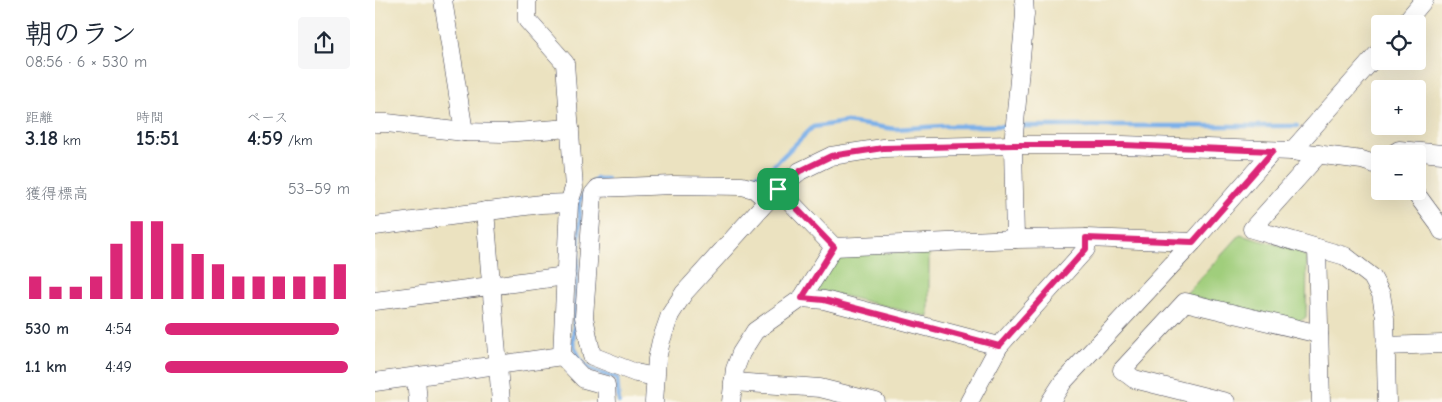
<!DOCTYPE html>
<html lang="ja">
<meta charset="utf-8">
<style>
body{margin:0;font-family:"Comic Neue","Klee One",sans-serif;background:#f6f6f7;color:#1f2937;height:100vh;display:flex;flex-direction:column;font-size:19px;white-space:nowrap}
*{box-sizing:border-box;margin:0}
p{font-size:16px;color:#747a83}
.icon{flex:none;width:28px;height:28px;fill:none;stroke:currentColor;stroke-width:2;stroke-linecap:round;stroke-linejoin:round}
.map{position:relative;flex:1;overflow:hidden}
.details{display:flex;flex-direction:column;background:#fff;width:375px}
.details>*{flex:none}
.controls{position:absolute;left:996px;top:15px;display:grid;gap:10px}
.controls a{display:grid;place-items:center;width:55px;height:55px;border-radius:5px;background:#fff;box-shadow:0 5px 20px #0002;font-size:25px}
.pin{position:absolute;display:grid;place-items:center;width:42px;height:42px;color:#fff;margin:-21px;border-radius:10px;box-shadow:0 2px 8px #0006}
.round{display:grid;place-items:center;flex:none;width:52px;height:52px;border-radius:5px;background:#f6f6f7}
.overview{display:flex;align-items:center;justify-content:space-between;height:85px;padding:0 25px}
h1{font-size:28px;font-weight:700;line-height:38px}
.stats{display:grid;grid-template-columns:repeat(3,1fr);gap:8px;height:85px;padding:5px 25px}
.stats div{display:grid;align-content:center}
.stats b{font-size:21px;font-weight:700}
.stats small{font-size:14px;font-weight:400}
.stats p{font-size:14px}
.chart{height:140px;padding:10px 25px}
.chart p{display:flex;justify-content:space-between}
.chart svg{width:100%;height:90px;margin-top:5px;stroke:#db2777;stroke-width:6}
ul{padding:0 25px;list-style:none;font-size:16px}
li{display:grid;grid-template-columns:80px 60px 1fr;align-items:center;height:38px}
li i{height:12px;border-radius:6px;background:#db2777}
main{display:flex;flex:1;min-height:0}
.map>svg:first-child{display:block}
.green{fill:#a0ce7c;stroke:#61785c}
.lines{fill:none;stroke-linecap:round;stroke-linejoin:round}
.stream{stroke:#7bb0e9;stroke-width:4.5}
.minor-casing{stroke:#403f4f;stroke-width:19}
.minor{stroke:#fff;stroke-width:18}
.route-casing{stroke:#fff;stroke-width:10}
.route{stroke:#db2777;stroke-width:6}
</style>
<main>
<section class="details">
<div class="overview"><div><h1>朝のラン</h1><p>08:56 · 6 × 530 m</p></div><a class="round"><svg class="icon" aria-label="share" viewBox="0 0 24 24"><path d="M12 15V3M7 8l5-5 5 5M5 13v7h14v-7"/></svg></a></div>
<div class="stats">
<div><p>距離</p><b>3.18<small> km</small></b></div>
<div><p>時間</p><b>15:51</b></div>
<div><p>ペース</p><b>4:59<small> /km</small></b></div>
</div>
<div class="chart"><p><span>獲得標高</span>53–59 m</p>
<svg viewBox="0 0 160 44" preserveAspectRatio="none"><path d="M5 44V33M15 44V38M25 44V38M35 44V33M45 44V17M55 44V6M65 44V6M75 44V17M85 44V22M95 44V27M105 44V33M115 44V33M125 44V33M135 44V33M145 44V33M155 44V27"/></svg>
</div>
<ul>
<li><b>530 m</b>4:54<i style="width:94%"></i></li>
<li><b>1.1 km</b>4:49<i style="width:99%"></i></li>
</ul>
</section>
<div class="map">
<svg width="1067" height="402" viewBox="0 0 1067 402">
<rect width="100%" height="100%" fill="#fbf7ec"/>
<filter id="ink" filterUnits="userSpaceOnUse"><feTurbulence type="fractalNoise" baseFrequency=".02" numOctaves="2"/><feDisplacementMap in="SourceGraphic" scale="10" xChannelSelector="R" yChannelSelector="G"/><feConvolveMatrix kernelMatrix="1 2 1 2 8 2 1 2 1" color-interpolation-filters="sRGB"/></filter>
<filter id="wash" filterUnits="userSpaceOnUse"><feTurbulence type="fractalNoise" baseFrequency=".0096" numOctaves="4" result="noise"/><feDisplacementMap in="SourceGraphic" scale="20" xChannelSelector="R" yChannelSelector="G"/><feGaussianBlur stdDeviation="1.12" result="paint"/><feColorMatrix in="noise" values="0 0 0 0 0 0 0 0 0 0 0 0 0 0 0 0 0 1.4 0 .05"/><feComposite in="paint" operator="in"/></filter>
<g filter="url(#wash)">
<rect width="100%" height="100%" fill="#ebe2c0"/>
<!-- green -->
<g class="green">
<path d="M 865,235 L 922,250 L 932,258 L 931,317 L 923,323 L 810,295 Z"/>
<path d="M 554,251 L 554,317 L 453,292 L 435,292 L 460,255 Z"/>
</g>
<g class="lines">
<!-- stream -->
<g class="stream">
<path d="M 644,126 L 922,126"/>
<path d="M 367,178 L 391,173 L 438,127 L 471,122 L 520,129 L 568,126 L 636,126"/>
<path d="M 217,184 L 221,179 L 232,179"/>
<path d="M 212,190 L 204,202 L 205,222 L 198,342 C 208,372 215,370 242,378 L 244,402"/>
</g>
</g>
</g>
<g filter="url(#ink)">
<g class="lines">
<defs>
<g id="minor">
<path d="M 68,0 L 89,132"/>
<path d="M 152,0 L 152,20 L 190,63 L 199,188 L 194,203 L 187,356 L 209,379 L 231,385 L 232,402"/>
<path d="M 1029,24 L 1049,0"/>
<path d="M 0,123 L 12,123 L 89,132 L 128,133 L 195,128"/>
<path d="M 917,151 L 1005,51"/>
<path d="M 944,154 L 877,229 L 970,256 L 997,277 L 1006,294 L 1010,318 L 1012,402"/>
<path d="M 1018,154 L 1024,150 L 1067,154"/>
<path d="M 403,189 L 459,247 L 640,239 L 711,238 L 818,242"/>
<path d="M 1039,191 L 1064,225 L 1067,231"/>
<path d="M 110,211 L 126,402"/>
<path d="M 0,226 L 166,204 L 194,203"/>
<path d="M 640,239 L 638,145 L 650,14 L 649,0"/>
<path d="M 942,248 L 946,402"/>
<path d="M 427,298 L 449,300 L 624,346"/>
<path d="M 0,301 L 191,276"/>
<path d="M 1010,346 L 1067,344"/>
<path d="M 280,377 L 261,373 L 217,356 L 209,317 L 218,194 L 223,188 L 298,185 L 367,186 L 379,189 L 392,200"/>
<path d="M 41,378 L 43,402"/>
<path d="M 0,382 L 187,356"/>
<path d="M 358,382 L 445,388 L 501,402"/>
<path d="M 279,402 L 282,359 L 286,341 L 295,315 L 309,293 L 403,189 L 425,171 L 456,156 L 508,148 L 638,145 L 748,145 L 917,151 L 987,160 L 1005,166"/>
<path d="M 356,402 L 360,369 L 366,353 L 380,331 L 427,298 L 459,247"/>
<path d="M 594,402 L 624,346 L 711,249 L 711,238"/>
<path d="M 675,402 L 688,382 L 818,242 L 898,151"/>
<path d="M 851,402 L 759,379 L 747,370 L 810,302 L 944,334"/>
</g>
</defs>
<!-- minor casing -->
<use href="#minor" class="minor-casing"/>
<!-- minor -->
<use href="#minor" class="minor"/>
</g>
</g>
<g class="lines" filter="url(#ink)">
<defs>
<path id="route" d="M 638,145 L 748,145 L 898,151 L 818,242 L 711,238 L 711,249 L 624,346 L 449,300 L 427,298 L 459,247 L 403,189 L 425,171 L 456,156 L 508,148 Z"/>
</defs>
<!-- route casing -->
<use href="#route" class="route-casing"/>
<!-- route -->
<use href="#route" class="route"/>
</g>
</svg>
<div class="controls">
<a><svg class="icon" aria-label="locate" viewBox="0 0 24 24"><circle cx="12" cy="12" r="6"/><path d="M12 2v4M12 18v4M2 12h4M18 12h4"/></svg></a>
<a>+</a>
<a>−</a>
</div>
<div class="pin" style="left:403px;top:189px;background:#1e9e55"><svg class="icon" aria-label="arrive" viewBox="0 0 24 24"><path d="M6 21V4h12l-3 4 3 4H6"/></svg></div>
</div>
</main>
